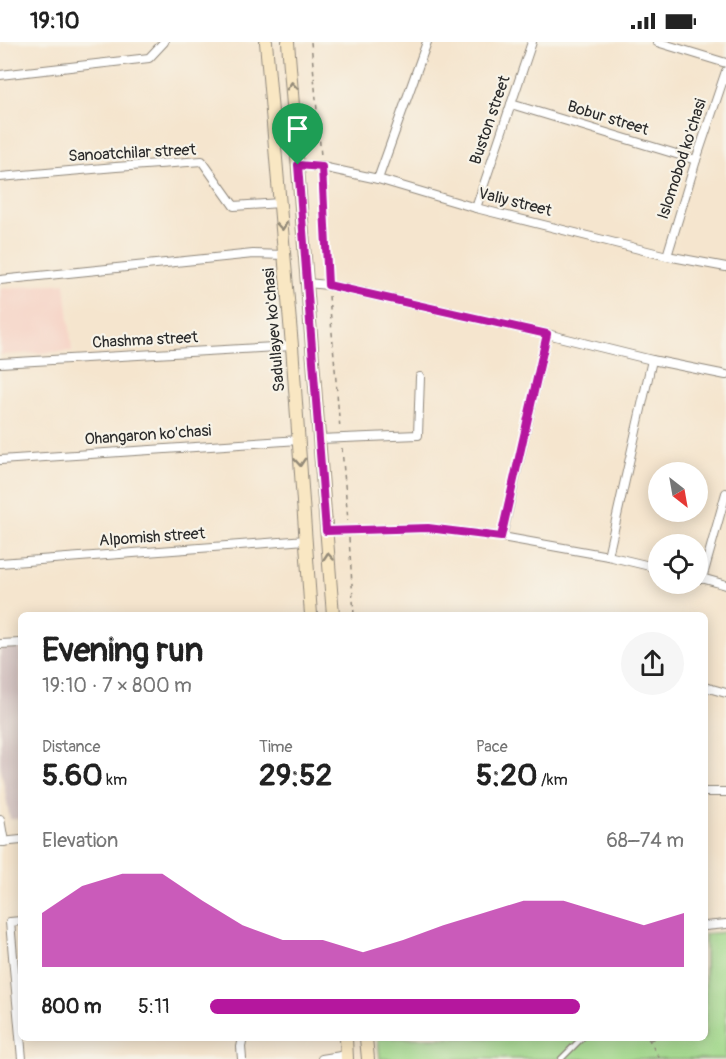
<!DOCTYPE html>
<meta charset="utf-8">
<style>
body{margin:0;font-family:Pangolin,sans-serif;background:#f6f6f6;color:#222;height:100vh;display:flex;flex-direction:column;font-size:22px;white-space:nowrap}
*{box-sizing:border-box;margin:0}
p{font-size:20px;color:#767676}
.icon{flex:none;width:33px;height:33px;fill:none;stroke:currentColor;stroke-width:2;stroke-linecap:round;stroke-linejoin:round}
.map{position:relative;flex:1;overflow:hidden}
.sheet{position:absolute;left:18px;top:570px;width:690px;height:429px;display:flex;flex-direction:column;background:#fff;border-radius:9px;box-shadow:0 3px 15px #0003}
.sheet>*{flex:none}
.needle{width:39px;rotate:149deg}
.fabs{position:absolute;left:648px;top:420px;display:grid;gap:12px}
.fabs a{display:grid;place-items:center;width:60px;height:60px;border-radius:50%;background:#fff;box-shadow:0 3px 15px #0003;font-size:30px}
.pin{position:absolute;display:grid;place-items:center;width:51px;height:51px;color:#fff;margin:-62px -26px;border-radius:50% 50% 50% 0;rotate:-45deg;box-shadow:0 0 6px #0007}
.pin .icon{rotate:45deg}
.round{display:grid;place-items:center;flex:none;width:63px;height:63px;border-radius:32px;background:#f6f6f6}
.headline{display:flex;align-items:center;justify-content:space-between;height:102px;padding:0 24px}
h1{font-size:33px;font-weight:700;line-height:45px}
.metrics{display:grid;grid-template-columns:repeat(3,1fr);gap:9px;height:102px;padding:6px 24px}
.metrics div{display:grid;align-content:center}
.metrics b{font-size:30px;font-weight:700}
.metrics small{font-size:16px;font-weight:400}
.metrics p{font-size:16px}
.chart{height:168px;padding:12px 24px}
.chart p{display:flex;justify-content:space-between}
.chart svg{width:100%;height:108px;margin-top:6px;fill:#b5179e;opacity:.7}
ul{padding:0 24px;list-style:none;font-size:20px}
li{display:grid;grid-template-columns:96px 72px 1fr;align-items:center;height:45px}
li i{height:15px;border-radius:8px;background:#b5179e}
.status{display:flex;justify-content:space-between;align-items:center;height:42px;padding:0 30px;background:#fff;direction:ltr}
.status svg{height:16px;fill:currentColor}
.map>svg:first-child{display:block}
.built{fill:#f6d2c4}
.industrial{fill:#d1bfbe}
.green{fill:#9fd788;stroke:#65815a;stroke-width:1.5}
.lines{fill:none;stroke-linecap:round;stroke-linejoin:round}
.lane-casing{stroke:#90887c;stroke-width:7}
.street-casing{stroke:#90887c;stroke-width:10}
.secondary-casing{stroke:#90887c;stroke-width:14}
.path{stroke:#90887c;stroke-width:1.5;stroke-dasharray:4.5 4.5;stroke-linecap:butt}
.lane{stroke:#fff;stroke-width:4.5}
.street{stroke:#fff;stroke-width:8}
.secondary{stroke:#f9e7c3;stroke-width:12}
.oneway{stroke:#928977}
.route-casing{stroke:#fff;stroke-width:12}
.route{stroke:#b5179e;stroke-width:8}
.labels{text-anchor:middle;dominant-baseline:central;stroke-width:4.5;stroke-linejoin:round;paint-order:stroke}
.street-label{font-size:16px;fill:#2b2b2b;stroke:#f7f3e8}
</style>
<div class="status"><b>19:10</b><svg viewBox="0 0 49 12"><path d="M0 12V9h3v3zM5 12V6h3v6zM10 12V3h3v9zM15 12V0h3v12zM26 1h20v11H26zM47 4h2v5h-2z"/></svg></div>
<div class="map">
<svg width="726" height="1017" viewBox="0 0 726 1017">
<rect width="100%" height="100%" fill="#f7f3e8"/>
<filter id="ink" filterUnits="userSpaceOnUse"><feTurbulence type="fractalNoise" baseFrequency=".0167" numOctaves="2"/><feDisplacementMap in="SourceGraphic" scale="12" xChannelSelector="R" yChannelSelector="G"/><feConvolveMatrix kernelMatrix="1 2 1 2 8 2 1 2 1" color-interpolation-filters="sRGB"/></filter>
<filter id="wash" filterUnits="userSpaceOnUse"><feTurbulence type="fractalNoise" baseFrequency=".008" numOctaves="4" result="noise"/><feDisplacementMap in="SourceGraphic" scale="24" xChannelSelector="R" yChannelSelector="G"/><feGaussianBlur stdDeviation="1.35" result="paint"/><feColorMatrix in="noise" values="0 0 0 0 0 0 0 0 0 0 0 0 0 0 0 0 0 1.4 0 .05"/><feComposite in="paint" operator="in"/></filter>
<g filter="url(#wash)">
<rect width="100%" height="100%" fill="#f5e5ce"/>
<!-- built -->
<path class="built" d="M 65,241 L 72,309 L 0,313 L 0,247 Z"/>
<!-- industrial -->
<path class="industrial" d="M 21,604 L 21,777 L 10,777 L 0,722 L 0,606 Z"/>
<!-- green -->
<path class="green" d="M 726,890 L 726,1017 L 380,1017 L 378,996 L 705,996 L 705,892 Z"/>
</g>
<g filter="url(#ink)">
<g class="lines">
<defs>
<path id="lane" d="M 561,1017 L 582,996"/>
<g id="street">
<path d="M 657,0 L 726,21"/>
<path d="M 0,33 L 149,16 L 164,0"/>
<path d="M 511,62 L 696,118"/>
<path d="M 298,123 L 322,125 L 378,137 L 476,166 L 667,214 L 726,225"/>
<path d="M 0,135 L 116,125 L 202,119 L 234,164 L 280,161"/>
<path d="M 378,137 L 427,0"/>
<path d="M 476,166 L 532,0"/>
<path d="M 667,214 L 696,118 L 726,29"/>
<path d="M 0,238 L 253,212 L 284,213"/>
<path d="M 307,241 L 328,243 L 547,292 L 652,318 L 726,333"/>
<path d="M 0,321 L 292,304"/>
<path d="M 319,397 L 418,393 L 420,335"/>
<path d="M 0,418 L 299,398"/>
<path d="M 326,489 L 428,486 L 502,495 L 608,514 L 658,526"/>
<path d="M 502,495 L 547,292"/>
<path d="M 608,514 L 652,318"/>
<path d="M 0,521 L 306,498"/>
<path d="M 698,535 L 726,543"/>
<path d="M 702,537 L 726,451"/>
<path d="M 0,602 L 21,601"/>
<path d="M 705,645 L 726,651"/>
<path d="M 705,750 L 726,750"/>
<path d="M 0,777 L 4,800"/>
<path d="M 1,800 L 21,798"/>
<path d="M 21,879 L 10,880 L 22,1017"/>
<path d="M 705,884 L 726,882"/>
<path d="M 242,1017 L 241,1005 L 243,996"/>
<path d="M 322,1017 L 347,1013"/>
</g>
<g id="secondary">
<path d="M 266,0 L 292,304 L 311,573"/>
<path d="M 288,0 L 333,573"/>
<path d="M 346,996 L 347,1017"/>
<path d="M 366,996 L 368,1017"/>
</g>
</defs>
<!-- lane casing -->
<use href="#lane" class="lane-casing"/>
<!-- street casing -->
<use href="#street" class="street-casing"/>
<!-- secondary casing -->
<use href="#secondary" class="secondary-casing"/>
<!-- path -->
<g class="path">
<path d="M 311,0 L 321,114"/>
<path d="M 322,134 L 328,234"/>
<path d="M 329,254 L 340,387"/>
<path d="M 342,406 L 348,479"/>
<path d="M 349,496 L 354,573"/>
<path d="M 648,996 L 660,1017"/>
<path d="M 650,998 L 655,996"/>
</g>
<!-- lane -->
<use href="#lane" class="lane"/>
<!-- street -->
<use href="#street" class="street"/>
<!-- secondary -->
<use href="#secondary" class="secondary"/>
</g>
<!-- one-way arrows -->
<defs><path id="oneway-chevron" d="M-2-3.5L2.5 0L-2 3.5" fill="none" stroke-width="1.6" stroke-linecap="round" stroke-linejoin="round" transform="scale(1.5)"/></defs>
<g class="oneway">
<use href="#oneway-chevron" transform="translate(292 44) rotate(-94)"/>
<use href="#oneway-chevron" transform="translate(282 184) rotate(85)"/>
<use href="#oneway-chevron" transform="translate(300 420) rotate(86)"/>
<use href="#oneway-chevron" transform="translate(328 515) rotate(-95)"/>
</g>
</g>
<g class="lines" filter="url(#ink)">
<defs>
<path id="route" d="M 298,123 L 322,125 L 328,243 L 547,292 L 501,495 L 428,486 L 326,489 Z"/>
</defs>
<!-- route casing -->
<use href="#route" class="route-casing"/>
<!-- route -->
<use href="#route" class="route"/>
</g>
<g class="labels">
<!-- street labels -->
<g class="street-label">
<text transform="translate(608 76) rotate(17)">Bobur street</text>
<text transform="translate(490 78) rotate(-71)">Buston street</text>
<text transform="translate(132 111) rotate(-3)">Sanoatchilar street</text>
<text transform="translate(682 117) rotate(-72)">Islomobod ko'chasi</text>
<text transform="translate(515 160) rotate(14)">Valiy street</text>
<text transform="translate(274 288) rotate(-95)">Sadullayev ko'chasi</text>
<text transform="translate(145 298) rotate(-3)">Chashma street</text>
<text transform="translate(148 393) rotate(-4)">Ohangaron ko'chasi</text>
<text transform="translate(152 495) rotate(-4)">Alpomish street</text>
</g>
</g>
</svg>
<div class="fabs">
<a><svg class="needle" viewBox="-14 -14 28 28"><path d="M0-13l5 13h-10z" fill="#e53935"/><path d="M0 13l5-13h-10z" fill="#767676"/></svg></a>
<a><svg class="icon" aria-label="locate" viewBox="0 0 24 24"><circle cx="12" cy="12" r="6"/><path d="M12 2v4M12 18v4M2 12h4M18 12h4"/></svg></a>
</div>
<div class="pin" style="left:298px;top:123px;background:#1e9e55"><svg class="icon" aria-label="arrive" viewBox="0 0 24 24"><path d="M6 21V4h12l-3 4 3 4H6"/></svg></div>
<section class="sheet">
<div class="headline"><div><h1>Evening run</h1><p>19:10 · 7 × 800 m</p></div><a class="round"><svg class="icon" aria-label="share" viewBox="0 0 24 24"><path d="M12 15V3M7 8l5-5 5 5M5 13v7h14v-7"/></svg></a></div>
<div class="metrics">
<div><p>Distance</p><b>5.60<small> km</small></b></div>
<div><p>Time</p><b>29:52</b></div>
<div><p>Pace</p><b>5:20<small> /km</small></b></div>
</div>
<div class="chart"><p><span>Elevation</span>68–74 m</p>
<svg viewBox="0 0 160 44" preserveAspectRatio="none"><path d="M0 44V22L10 11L20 6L30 6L40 17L50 27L60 33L70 33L80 38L90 33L100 27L110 22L120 17L130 17L140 22L150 27L160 22V44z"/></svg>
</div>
<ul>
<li><b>800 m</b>5:11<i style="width:78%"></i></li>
</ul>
</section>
</div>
